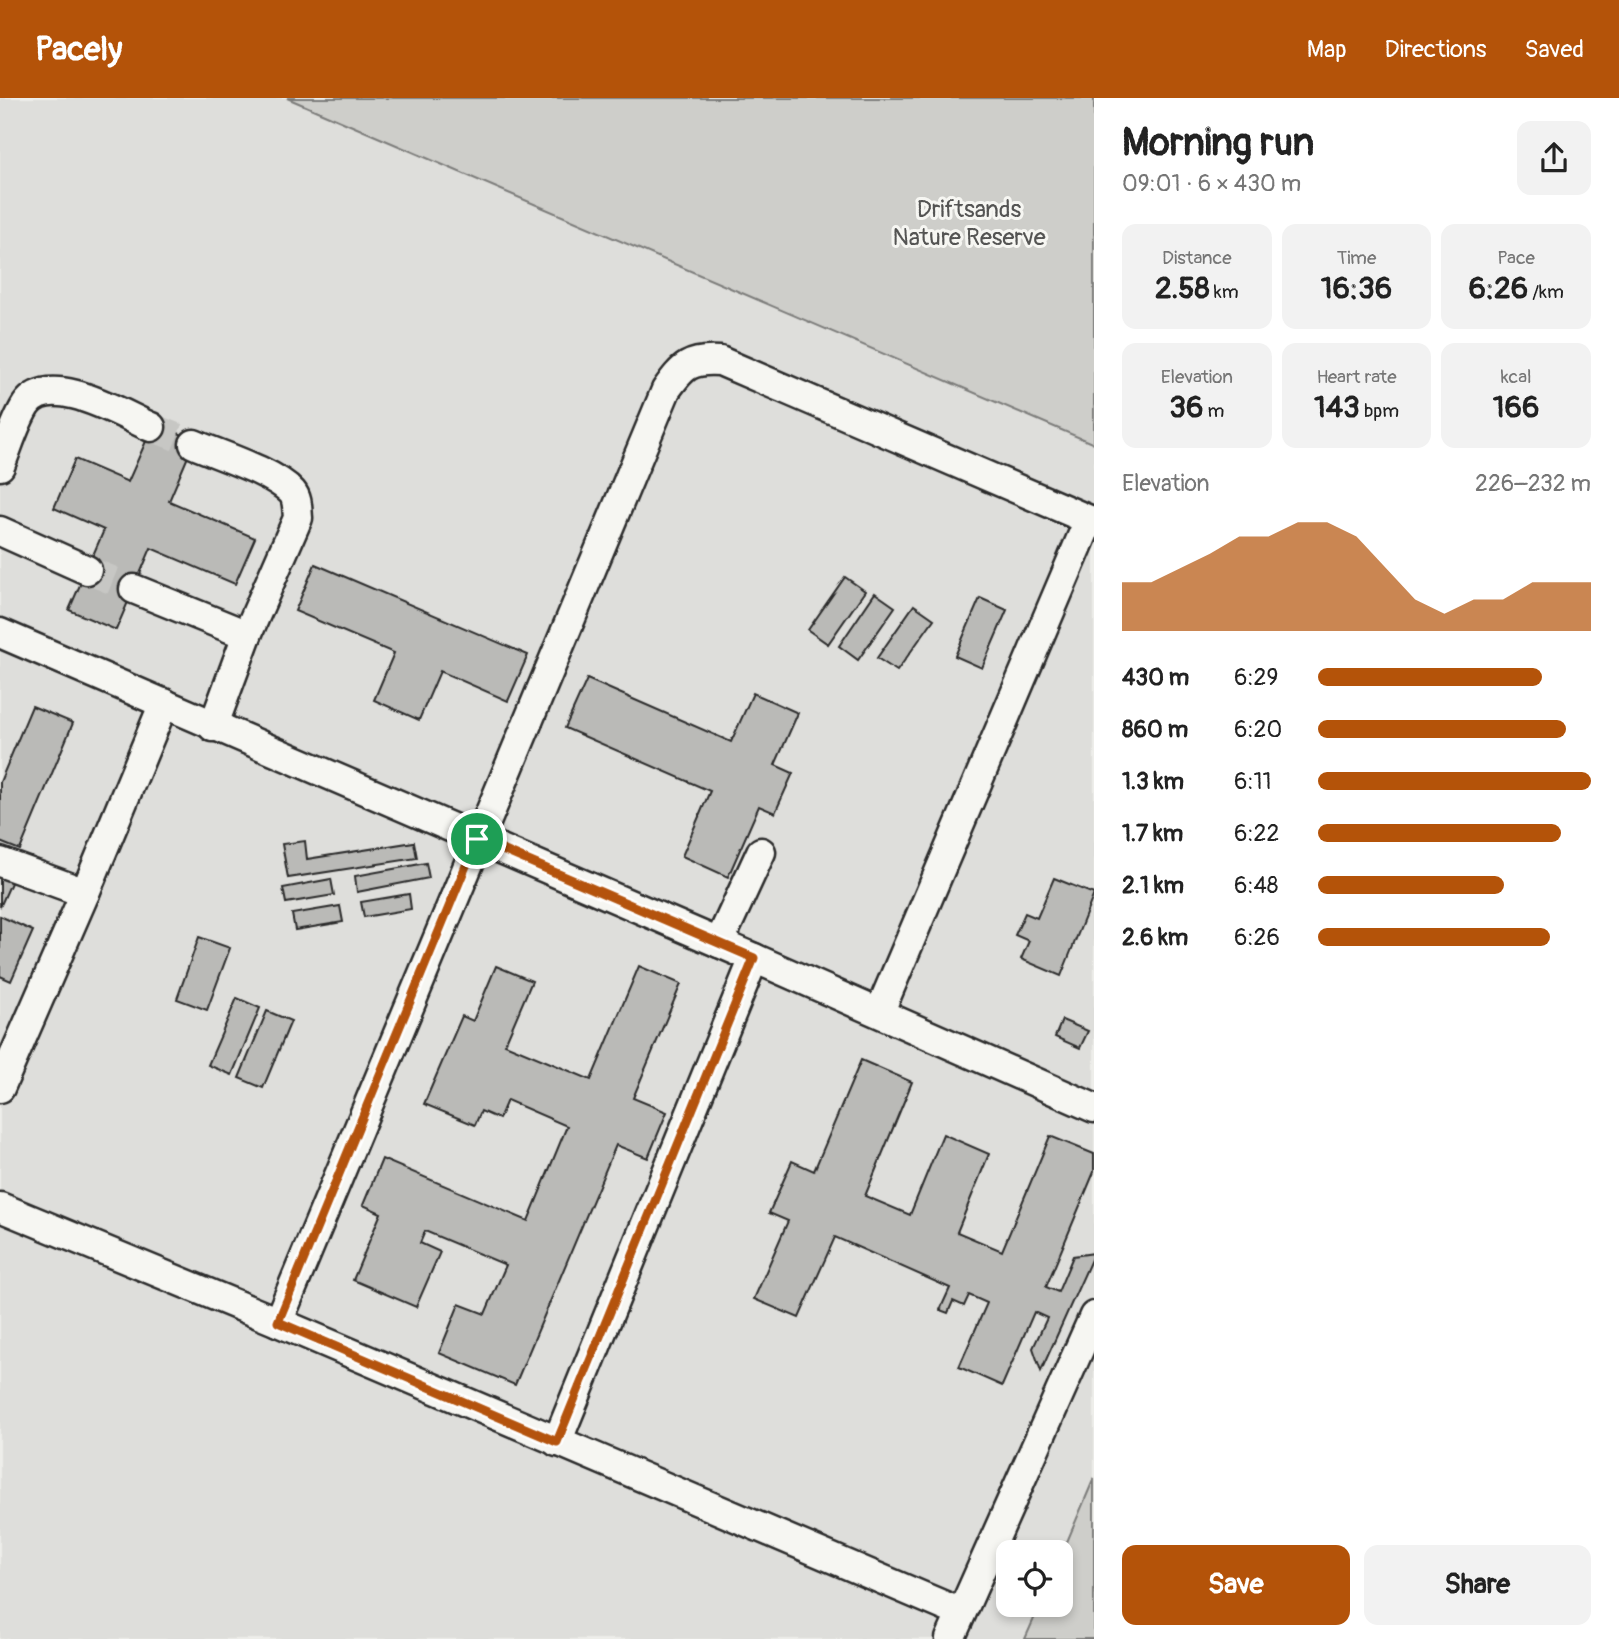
<!DOCTYPE html>
<meta charset="utf-8">
<style>
body{margin:0;font-family:Pangolin,sans-serif;background:#f2f2f2;color:#222;height:100vh;display:flex;flex-direction:column;font-size:26px;white-space:nowrap}
*{box-sizing:border-box;margin:0}
p{font-size:23px;color:#767676}
.icon{flex:none;width:38px;height:38px;fill:none;stroke:currentColor;stroke-width:2;stroke-linecap:round;stroke-linejoin:round}
.map{position:relative;flex:1;overflow:hidden}
.details{display:flex;flex-direction:column;background:#fff;width:525px}
.details>*{flex:none}
.fabs{position:absolute;left:996px;top:1442px;display:grid;gap:14px}
.fabs a{display:grid;place-items:center;width:77px;height:77px;border-radius:14px;background:#fff;box-shadow:0 4px 10px #0003;font-size:35px}
.pin{position:absolute;display:grid;place-items:center;width:60px;height:60px;color:#fff;margin:-30px;border:4px solid #fff;border-radius:50%;box-shadow:0 2px 7px #0007}
.round{display:grid;place-items:center;flex:none;width:74px;height:74px;border-radius:14px;background:#f2f2f2}
.headline{display:flex;align-items:center;justify-content:space-between;height:119px;padding:0 28px}
h1{font-size:38px;font-weight:700;line-height:52px}
.metrics{display:grid;grid-template-columns:repeat(3,1fr);gap:10px;height:119px;padding:7px 28px}
.metrics div{display:grid;align-content:center;border-radius:14px;background:#f2f2f2;text-align:center}
.metrics b{font-size:30px;font-weight:700}
.metrics small{font-size:19px;font-weight:400}
.metrics p{font-size:19px}
.chart{height:196px;padding:14px 28px}
.chart p{display:flex;justify-content:space-between}
.chart svg{width:100%;height:126px;margin-top:7px;fill:#b45309;opacity:.7}
.primary-button{display:flex;gap:14px;margin-top:auto;padding:14px 28px}
.primary-button a{flex:1;height:80px;border-radius:14px;background:#b45309;color:#fff;font-size:28px;font-weight:700;line-height:80px;text-align:center}
.primary-button a+a{background:#f2f2f2;color:#222}
ul{padding:0 28px;list-style:none;font-size:23px}
li{display:grid;grid-template-columns:112px 84px 1fr;align-items:center;height:52px}
li i{height:18px;border-radius:9px;background:#b45309}
header{display:flex;align-items:center;gap:42px;box-sizing:border-box;height:98px;padding:0 35px;background:#b45309;color:#fff}
header strong{font-size:33px}
nav{display:flex;gap:38px;margin-inline-start:auto;font-size:24px}
main{display:flex;flex:1;min-height:0}
.map>svg:first-child{display:block}
.built{fill:#dededb}
.green{fill:#cececa;stroke:#7c7c7a;stroke-width:2}
.building{fill:#babab7;stroke:#2b2b2b;stroke-width:2}
.lines{fill:none;stroke-linecap:round;stroke-linejoin:round}
.minor-tunnel{stroke:#c7c7c4;stroke-width:28;stroke-dasharray:28 14;stroke-linecap:butt}
.minor-casing{stroke:#2b2b2b;stroke-width:33}
.minor{stroke:#f6f6f2;stroke-width:28}
.route-casing{stroke:#fff;stroke-width:14}
.route{stroke:#b45309;stroke-width:9}
.labels{text-anchor:middle;dominant-baseline:central;stroke-width:6;stroke-linejoin:round;paint-order:stroke}
.park-label{font-size:24px;fill:#545453;stroke:#f6f6f2}
</style>
<header>
<strong>Pacely</strong>
<nav><a>Map</a><a>Directions</a><a>Saved</a></nav>
</header>
<main>
<div class="map">
<svg width="1094" height="1541" viewBox="0 0 1094 1541">
<rect width="100%" height="100%" fill="#eeeeea"/>
<filter id="ink" filterUnits="userSpaceOnUse"><feTurbulence type="fractalNoise" baseFrequency=".0143" numOctaves="2"/><feDisplacementMap in="SourceGraphic" scale="14" xChannelSelector="R" yChannelSelector="G"/><feConvolveMatrix kernelMatrix="1 2 1 2 8 2 1 2 1" color-interpolation-filters="sRGB"/></filter>
<g filter="url(#ink)">
<!-- built -->
<path class="built" d="M 0,0 L 287,0 L 1094,346 L 1094,1380 L 1061,1458 L 1060,1454 L 1008,1454 L 1008,1507 L 1040,1507 L 1025,1541 L 0,1541 Z"/>
<!-- green -->
<g class="green">
<path d="M 287,0 L 1094,0 L 1094,346 Z"/>
<path d="M 1094,1380 L 1094,1541 L 1025,1541 L 1040,1507 L 1060,1507 L 1061,1458 Z"/>
</g>
<!-- building -->
<g class="building">
<path d="M 154,325 L 195,342 L 169,403 L 255,440 L 235,486 L 151,450 L 116,532 L 69,512 L 104,432 L 54,410 L 75,361 L 128,384 Z"/>
<path d="M 315,466 L 528,557 L 508,603 L 440,573 L 419,622 L 374,602 L 394,555 L 295,513 Z"/>
<path d="M 845,479 L 865,493 L 828,546 L 808,532 Z"/>
<path d="M 875,495 L 895,509 L 858,562 L 839,548 Z"/>
<path d="M 980,500 L 1007,512 L 982,570 L 955,558 Z"/>
<path d="M 914,507 L 934,521 L 897,573 L 877,560 Z"/>
<path d="M 587,581 L 731,644 L 753,595 L 798,615 L 775,667 L 793,675 L 775,715 L 759,708 L 728,779 L 682,758 L 710,693 L 565,630 Z"/>
<path d="M 32,608 L 73,625 L 20,752 L 0,744 L 0,684 Z"/>
<path d="M 305,743 L 307,761 L 414,744 L 417,760 L 288,780 L 282,746 Z"/>
<path d="M 426,765 L 429,780 L 357,794 L 355,778 Z"/>
<path d="M 0,772 L 14,778 L 0,809 Z"/>
<path d="M 1054,780 L 1094,796 L 1061,878 L 1021,861 L 1029,843 L 1015,837 L 1025,815 L 1037,820 Z"/>
<path d="M 331,781 L 334,797 L 286,805 L 283,790 Z"/>
<path d="M 409,796 L 411,811 L 364,819 L 361,804 Z"/>
<path d="M 340,808 L 343,824 L 295,832 L 292,816 Z"/>
<path d="M 0,818 L 33,833 L 11,883 L 0,878 Z"/>
<path d="M 199,839 L 230,850 L 207,912 L 177,901 Z"/>
<path d="M 496,868 L 532,883 L 505,946 L 591,982 L 639,868 L 681,886 L 633,1000 L 667,1014 L 648,1060 L 616,1047 L 515,1287 L 439,1255 L 459,1206 L 485,1216 L 506,1167 L 425,1133 L 420,1145 L 440,1154 L 416,1209 L 353,1182 L 381,1115 L 363,1107 L 382,1061 L 528,1123 L 567,1028 L 507,1002 L 499,1021 L 481,1013 L 475,1027 L 424,1006 L 462,918 L 473,923 Z"/>
<path d="M 237,900 L 260,910 L 232,977 L 208,967 Z"/>
<path d="M 267,913 L 291,923 L 263,990 L 239,980 Z"/>
<path d="M 1062,922 L 1088,933 L 1080,950 L 1055,939 Z"/>
<path d="M 861,962 L 912,984 L 865,1098 L 910,1117 L 943,1036 L 989,1056 L 957,1134 L 1002,1153 L 1050,1038 L 1094,1056 L 1094,1074 L 1046,1189 L 1058,1194 L 1073,1158 L 1094,1155 L 1041,1273 L 1033,1250 L 1047,1220 L 1034,1214 L 1002,1288 L 959,1269 L 987,1205 L 969,1197 L 964,1208 L 953,1203 L 948,1215 L 940,1212 L 950,1190 L 835,1139 L 799,1220 L 754,1201 L 788,1123 L 769,1115 L 792,1063 L 814,1073 Z"/>
</g>
<g class="lines">
<!-- minor-tunnel -->
<g class="minor-tunnel">
<path d="M 151,329 L 194,346"/>
<path d="M 87,472 L 134,491"/>
</g>
<defs>
<g id="minor">
<path d="M 194,346 C 219,357 274,374 292,394 C 298,401 297,411 298,420 L 247,537 L 213,629"/>
<path d="M 0,368 C 8,349 15,324 26,307 C 50,272 121,316 151,329"/>
<path d="M 0,433 L 87,472"/>
<path d="M 134,491 L 247,537"/>
<path d="M 0,535 L 754,860"/>
<path d="M 0,764 L 85,795 L 0,990"/>
<path d="M 85,795 L 164,605"/>
<path d="M 719,845 L 761,754"/>
<path d="M 880,913 L 1089,422"/>
<path d="M 0,1109 L 278,1224"/>
<path d="M 557,1344 L 754,860 L 1094,1010"/>
<path d="M 961,1515 L 278,1224 L 666,292 C 683,268 690,261 720,263 L 1094,424"/>
<path d="M 950,1541 L 1094,1218"/>
</g>
</defs>
<!-- minor casing -->
<use href="#minor" class="minor-casing"/>
<!-- minor -->
<use href="#minor" class="minor"/>
</g>
</g>
<g class="lines" filter="url(#ink)">
<defs>
<path id="route" d="M 477,741 L 754,860 L 557,1344 L 278,1224 Z"/>
</defs>
<!-- route casing -->
<use href="#route" class="route-casing"/>
<!-- route -->
<use href="#route" class="route"/>
</g>
<g class="labels">
<!-- park labels -->
<g class="park-label">
<text x="969" y="111">Driftsands<tspan x="969" dy="28">Nature Reserve</tspan></text>
</g>
</g>
</svg>
<div class="fabs">
<a><svg class="icon" aria-label="locate" viewBox="0 0 24 24"><circle cx="12" cy="12" r="6"/><path d="M12 2v4M12 18v4M2 12h4M18 12h4"/></svg></a>
</div>
<div class="pin" style="left:477px;top:741px;background:#1e9e55"><svg class="icon" aria-label="arrive" viewBox="0 0 24 24"><path d="M6 21V4h12l-3 4 3 4H6"/></svg></div>
</div>
<section class="details">
<div class="headline"><div><h1>Morning run</h1><p>09:01 · 6 × 430 m</p></div><a class="round"><svg class="icon" aria-label="share" viewBox="0 0 24 24"><path d="M12 15V3M7 8l5-5 5 5M5 13v7h14v-7"/></svg></a></div>
<div class="metrics">
<div><p>Distance</p><b>2.58<small> km</small></b></div>
<div><p>Time</p><b>16:36</b></div>
<div><p>Pace</p><b>6:26<small> /km</small></b></div>
</div>
<div class="metrics">
<div><p>Elevation</p><b>36<small> m</small></b></div>
<div><p>Heart rate</p><b>143<small> bpm</small></b></div>
<div><p>kcal</p><b>166</b></div>
</div>
<div class="chart"><p><span>Elevation</span>226–232 m</p>
<svg viewBox="0 0 160 44" preserveAspectRatio="none"><path d="M0 44V27L10 27L20 22L30 17L40 11L50 11L60 6L70 6L80 11L90 22L100 33L110 38L120 33L130 33L140 27L150 27L160 27V44z"/></svg>
</div>
<ul>
<li><b>430 m</b>6:29<i style="width:82%"></i></li>
<li><b>860 m</b>6:20<i style="width:91%"></i></li>
<li><b>1.3 km</b>6:11<i style="width:100%"></i></li>
<li><b>1.7 km</b>6:22<i style="width:89%"></i></li>
<li><b>2.1 km</b>6:48<i style="width:68%"></i></li>
<li><b>2.6 km</b>6:26<i style="width:85%"></i></li>
</ul>
<div class="primary-button"><a>Save</a><a>Share</a></div>
</section>
</main>
